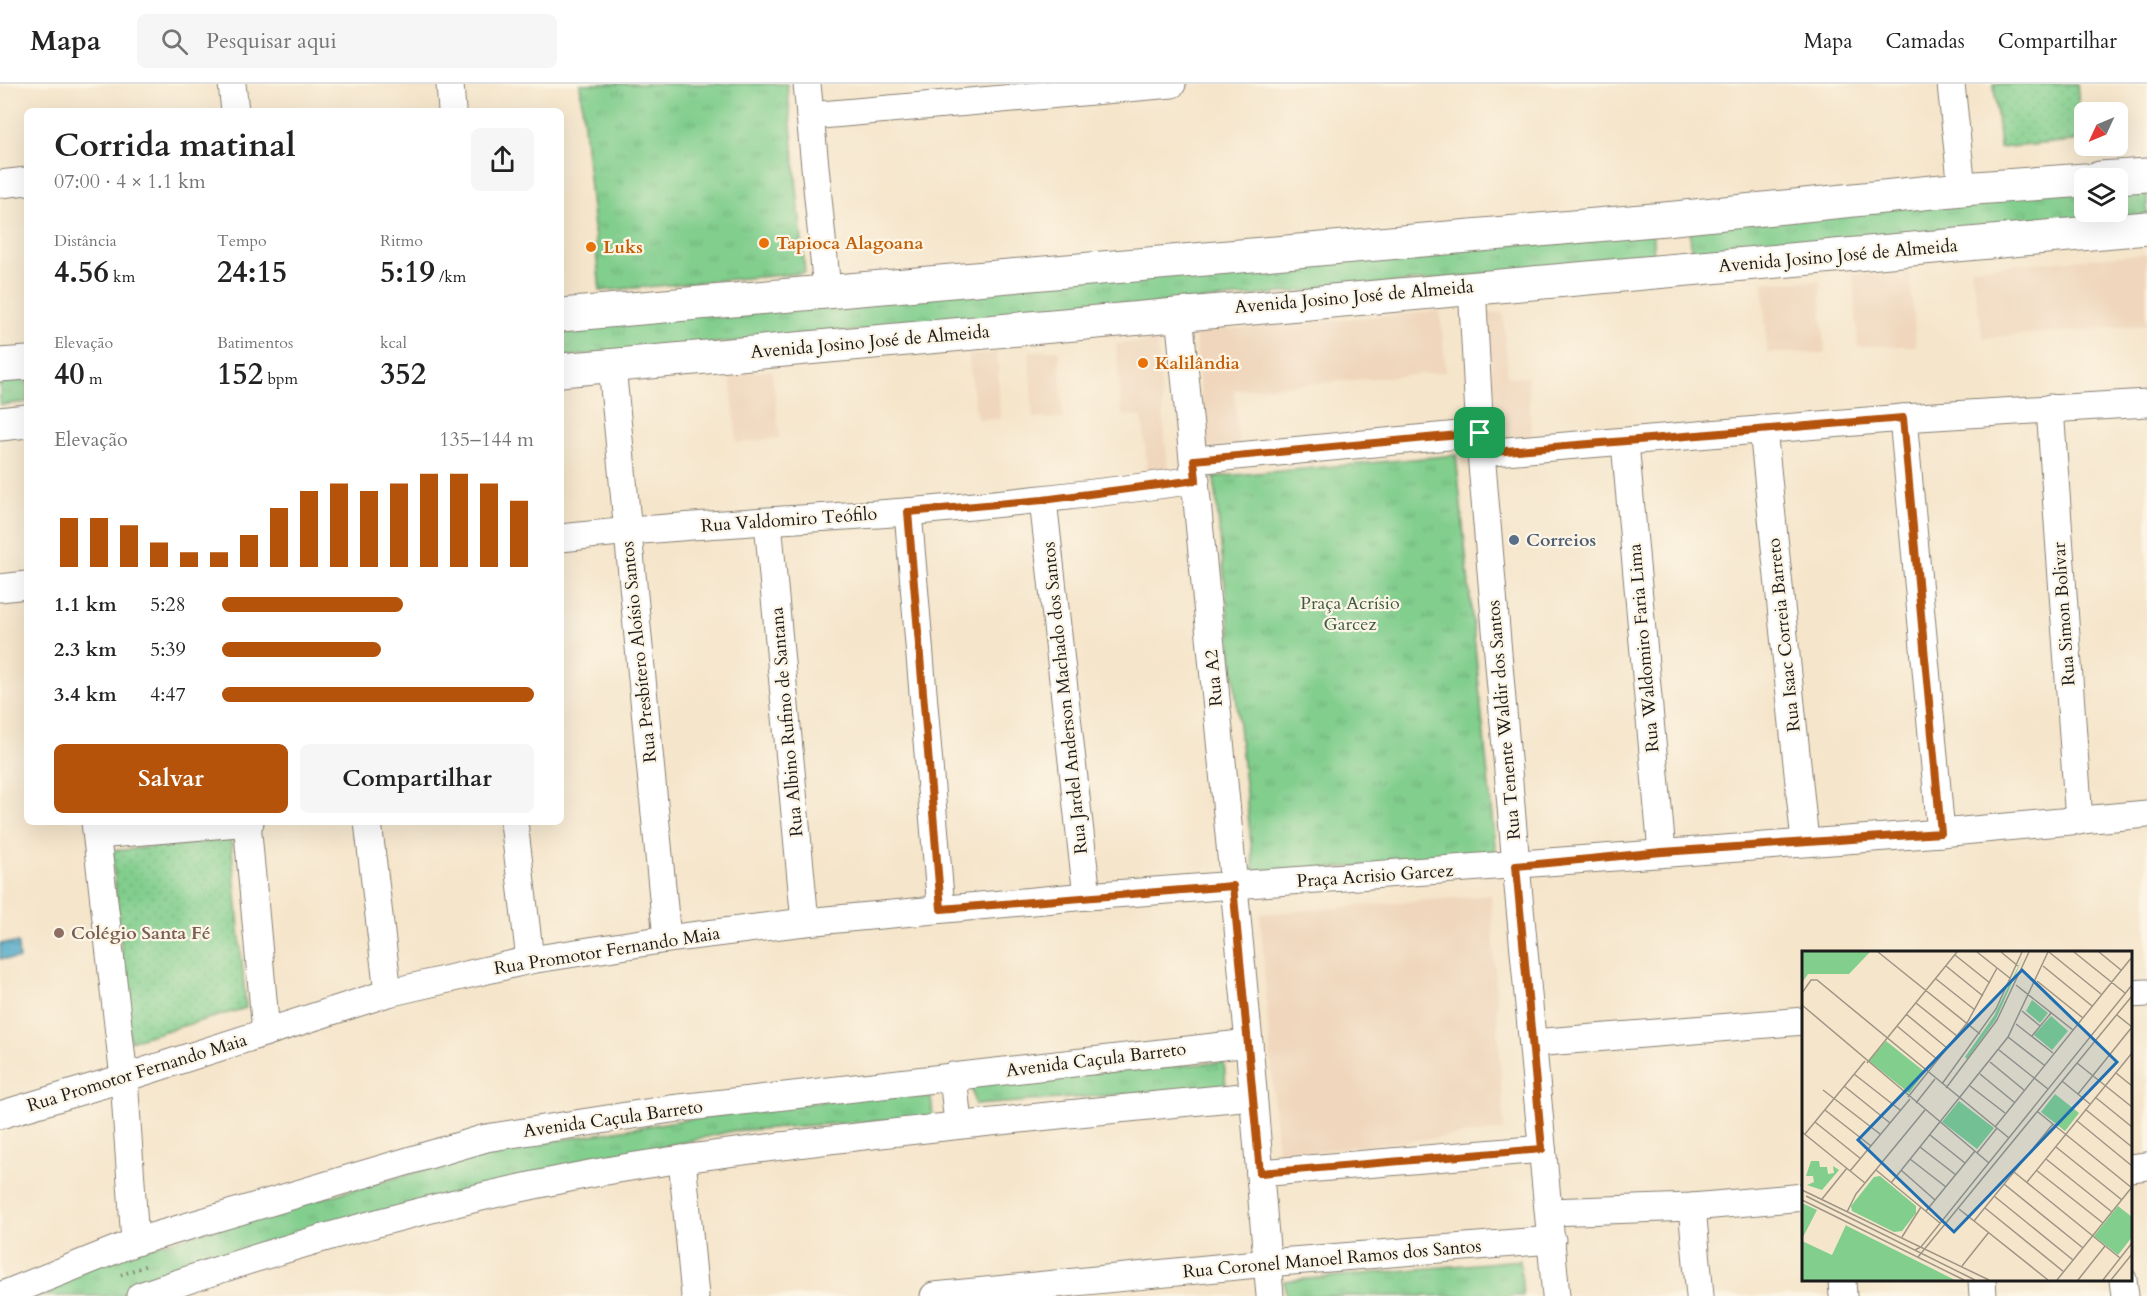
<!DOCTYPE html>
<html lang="pt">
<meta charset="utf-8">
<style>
body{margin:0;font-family:Cardo,serif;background:#f6f6f6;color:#222;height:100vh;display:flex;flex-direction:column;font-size:22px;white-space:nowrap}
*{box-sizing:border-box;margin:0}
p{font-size:20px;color:#767676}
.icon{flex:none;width:33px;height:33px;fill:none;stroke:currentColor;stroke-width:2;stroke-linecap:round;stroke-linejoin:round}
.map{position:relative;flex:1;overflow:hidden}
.panel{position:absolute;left:24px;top:24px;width:540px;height:717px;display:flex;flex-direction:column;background:#fff;border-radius:9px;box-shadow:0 6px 24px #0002}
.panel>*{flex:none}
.needle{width:39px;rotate:226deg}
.buttons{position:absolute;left:2074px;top:18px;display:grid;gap:12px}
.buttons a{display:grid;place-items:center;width:54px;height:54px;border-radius:9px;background:#fff;box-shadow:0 6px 24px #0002;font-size:30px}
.pin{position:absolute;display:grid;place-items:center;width:51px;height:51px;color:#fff;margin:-26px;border-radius:12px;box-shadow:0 3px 9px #0006}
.round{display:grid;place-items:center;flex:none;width:63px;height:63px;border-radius:9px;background:#f6f6f6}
.head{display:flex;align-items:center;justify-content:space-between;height:102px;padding:0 30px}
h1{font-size:33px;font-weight:600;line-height:45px}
.figures{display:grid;grid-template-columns:repeat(3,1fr);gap:9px;height:102px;padding:6px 30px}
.figures div{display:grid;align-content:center}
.figures b{font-size:30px;font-weight:600}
.figures small{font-size:16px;font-weight:400}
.figures p{font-size:16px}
.chart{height:168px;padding:12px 30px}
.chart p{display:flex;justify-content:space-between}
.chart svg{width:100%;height:108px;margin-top:6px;stroke:#b45309;stroke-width:6}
.cta{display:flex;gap:12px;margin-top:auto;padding:12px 30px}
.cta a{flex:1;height:69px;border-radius:9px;background:#b45309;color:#fff;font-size:24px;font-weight:600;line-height:69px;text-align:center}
.cta a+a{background:#f6f6f6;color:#222}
ul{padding:0 30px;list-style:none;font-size:20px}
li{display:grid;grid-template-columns:96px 72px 1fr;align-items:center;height:45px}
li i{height:15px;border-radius:8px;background:#b45309}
header{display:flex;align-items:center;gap:36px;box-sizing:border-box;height:84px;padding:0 30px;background:#fff;border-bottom:2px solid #e0e0e0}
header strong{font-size:28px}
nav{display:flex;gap:33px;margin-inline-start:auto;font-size:21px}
.search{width:420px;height:54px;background:#f6f6f6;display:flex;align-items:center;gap:15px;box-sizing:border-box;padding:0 21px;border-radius:9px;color:#767676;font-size:22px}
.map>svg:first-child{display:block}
.built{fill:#efd6bc}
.grass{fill:url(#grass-dots);stroke:#4e7554;stroke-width:1.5}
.park{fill:url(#park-tufts);stroke:#4e7554;stroke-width:1.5}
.water{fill:url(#water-waves);stroke:#326171;stroke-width:1.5}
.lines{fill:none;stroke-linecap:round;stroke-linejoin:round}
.minor-casing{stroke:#888074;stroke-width:29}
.major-casing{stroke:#888074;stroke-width:35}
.path{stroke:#888074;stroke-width:4;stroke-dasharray:1.5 4.5;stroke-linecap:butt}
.minor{stroke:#fff;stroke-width:27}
.major{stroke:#fff;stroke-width:33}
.route-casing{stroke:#fff;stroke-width:12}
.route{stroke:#b45309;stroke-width:8}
.food-dot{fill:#e8710a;stroke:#fcf5e5;stroke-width:2}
.service-dot{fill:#5c6f8a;stroke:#fcf5e5;stroke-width:2}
.education-dot{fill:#8d6e63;stroke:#fcf5e5;stroke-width:2}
.labels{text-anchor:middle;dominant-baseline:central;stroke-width:4.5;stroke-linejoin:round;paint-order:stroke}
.food-label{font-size:18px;font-weight:bold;fill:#c56008;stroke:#fcf5e5;text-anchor:start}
.street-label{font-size:18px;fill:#1c1c1c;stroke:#fcf5e5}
.service-label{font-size:18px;font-weight:bold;fill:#4e5e75;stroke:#fcf5e5;text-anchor:start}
.park-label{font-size:18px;fill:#3f5a44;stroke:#fcf5e5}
.education-label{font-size:18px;font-weight:bold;fill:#785e54;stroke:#fcf5e5;text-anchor:start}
.inset-road{fill:none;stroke:#9e9585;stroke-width:1.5}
.view{fill:#1f6fb2;fill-opacity:0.15;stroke:#1f6fb2;stroke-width:3}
.inset-edge{fill:none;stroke:#1c1c1c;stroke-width:3}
</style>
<header>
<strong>Mapa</strong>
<div class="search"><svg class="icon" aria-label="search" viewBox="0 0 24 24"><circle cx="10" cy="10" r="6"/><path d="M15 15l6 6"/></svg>Pesquisar aqui</div>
<nav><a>Mapa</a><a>Camadas</a><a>Compartilhar</a></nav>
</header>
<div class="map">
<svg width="2147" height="1212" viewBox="0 0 2147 1212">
<defs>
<pattern id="grass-dots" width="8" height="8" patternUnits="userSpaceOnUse" patternTransform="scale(1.5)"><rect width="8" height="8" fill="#81ce8d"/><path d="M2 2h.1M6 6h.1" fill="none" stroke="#6fb079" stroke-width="1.8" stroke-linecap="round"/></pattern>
<pattern id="park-tufts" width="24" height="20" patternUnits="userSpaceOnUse" patternTransform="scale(1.5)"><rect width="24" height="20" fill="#81ce8d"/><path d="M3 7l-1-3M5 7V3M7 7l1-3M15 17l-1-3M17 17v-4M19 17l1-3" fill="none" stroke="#6fb079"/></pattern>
<pattern id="water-waves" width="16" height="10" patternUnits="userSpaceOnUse" patternTransform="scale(1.5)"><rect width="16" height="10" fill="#48a6c6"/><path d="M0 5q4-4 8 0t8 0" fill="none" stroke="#3b86a0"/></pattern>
</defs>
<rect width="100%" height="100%" fill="#fcf5e5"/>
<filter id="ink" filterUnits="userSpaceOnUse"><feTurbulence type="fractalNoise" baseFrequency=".0167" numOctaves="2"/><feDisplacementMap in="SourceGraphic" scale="12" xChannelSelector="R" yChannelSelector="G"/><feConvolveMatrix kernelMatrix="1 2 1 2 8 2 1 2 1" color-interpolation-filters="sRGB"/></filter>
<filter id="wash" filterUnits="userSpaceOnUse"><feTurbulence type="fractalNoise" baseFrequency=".008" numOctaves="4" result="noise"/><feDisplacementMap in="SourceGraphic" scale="24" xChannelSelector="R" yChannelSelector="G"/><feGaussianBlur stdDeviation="1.35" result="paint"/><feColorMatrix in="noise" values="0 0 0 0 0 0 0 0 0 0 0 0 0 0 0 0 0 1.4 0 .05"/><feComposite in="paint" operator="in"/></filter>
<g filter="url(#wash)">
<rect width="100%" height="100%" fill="#f5e5cb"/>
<!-- built -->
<g class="built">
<path d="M 2147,170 L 2147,241 L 1983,254 L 1971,184 Z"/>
<path d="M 1910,189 L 1916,262 L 1858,262 L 1853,190 Z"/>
<path d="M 1820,197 L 1825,269 L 1767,269 L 1763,198 Z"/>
<path d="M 1440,227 L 1446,288 L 1234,306 L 1239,361 L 1206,364 L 1195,248 Z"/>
<path d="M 1503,229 L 1508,293 L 1528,293 L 1532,359 L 1497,360 L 1488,230 Z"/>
<path d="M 1157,256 L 1168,389 L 1148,390 L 1142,333 L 1122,331 L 1116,261 Z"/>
<path d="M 1059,266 L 1063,335 L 1033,334 L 1029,267 Z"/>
<path d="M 997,268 L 1000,335 L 977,335 L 968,271 Z"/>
<path d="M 772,286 L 780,354 L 737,359 L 730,291 Z"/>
<path d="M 1491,811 L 1504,1046 L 1278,1072 L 1260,830 Z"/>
</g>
<!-- grass -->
<g class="grass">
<path d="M 1994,0 L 2077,0 L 2082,56 L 2000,64 Z"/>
<path d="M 231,755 L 246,924 L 130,957 L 112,767 Z"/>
</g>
<!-- park -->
<g class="park">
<path d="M 580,0 L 787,0 L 805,189 L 600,207 Z"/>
<path d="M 2147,99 L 2147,132 L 1691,171 L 1690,137 L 2085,104 L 2085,128 L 2118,128 L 2118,101 Z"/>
<path d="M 1652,141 L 1654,176 L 561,273 L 561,238 Z"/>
<path d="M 27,285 L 27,318 L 0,321 L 0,287 Z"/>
<path d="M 1456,371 L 1496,773 L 1254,789 L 1214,393 Z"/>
<path d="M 1224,978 L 1226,1003 L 975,1021 L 971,999 Z"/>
<path d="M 930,1003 L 933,1033 L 732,1047 L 478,1106 L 279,1161 L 124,1212 L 18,1212 L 114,1173 L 487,1068 L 708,1032 Z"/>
<path d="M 1520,1176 L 1523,1212 L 1286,1212 L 1284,1197 Z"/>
</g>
<!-- water -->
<path class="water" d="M 18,859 L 19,875 L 0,875 L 0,859 Z"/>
</g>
<g filter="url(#ink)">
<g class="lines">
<defs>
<g id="minor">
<path d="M 232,0 L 235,27"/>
<path d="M 450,0 L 452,27"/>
<path d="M 807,0 L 827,206"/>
<path d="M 1951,0 L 1962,105"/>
<path d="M 810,32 L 1172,0"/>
<path d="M 0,100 L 27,97"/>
<path d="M 1472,202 L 1481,369 L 1516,781 L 1556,1212"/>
<path d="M 1179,229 L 1249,959 L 1270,1212"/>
<path d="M 612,282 L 667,855"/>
<path d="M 2050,324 L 2079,737"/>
<path d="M 1903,334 L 1941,749"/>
<path d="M 1763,345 L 1805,758"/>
<path d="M 1625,359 L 1662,768"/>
<path d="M 1481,369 L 1903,334 L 2147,319"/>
<path d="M 1194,376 L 1480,349"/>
<path d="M 1043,416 L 1087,812"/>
<path d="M 908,428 L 941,825"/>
<path d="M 768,438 L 805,838"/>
<path d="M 561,454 C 676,441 791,436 906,428 C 1004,420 1100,409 1196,396"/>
<path d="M 0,504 L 27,501"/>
<path d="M 95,738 L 124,994 L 135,1158"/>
<path d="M 247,738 L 266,948"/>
<path d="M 368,738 L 388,909"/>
<path d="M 514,738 L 530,876"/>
<path d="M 97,751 L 250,738"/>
<path d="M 2130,910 L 2147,909"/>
<path d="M 1533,959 L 1804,937"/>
<path d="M 953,992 L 958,1040"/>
<path d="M 0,1031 L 124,994 L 388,909 L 530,876 L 667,855 L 805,838 L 1087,812 L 1941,749 L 2147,730"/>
<path d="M 682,1075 L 695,1212"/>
<path d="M 2130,1084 L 2147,1082"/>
<path d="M 1260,1089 L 1542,1065"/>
<path d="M 1692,1123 L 1700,1212"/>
<path d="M 1549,1128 L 1692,1123 L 1804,1113"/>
<path d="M 1842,1196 L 1843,1212"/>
<path d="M 1982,1196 L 1983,1212"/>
<path d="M 2123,1196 L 2125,1212"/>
<path d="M 0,1212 L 135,1158 L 486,1054 L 671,1025 L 1249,959"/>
<path d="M 140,1212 C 282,1163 426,1122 574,1093 C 650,1078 728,1069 805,1059 C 954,1041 1104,1026 1253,1012"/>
<path d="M 934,1212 L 1267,1179 L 1552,1156"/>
</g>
<g id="major">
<path d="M 2100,94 L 2147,91"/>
<path d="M 561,231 L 1665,135 L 1962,105 L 2085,96"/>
<path d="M 0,281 L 27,279"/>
<path d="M 561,286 C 1089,236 1618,191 2147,144"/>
<path d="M 0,340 L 27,337"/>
</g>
</defs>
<!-- minor casing -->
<use href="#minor" class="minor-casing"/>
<!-- major casing -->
<use href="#major" class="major-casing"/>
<!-- path -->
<path class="path" d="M 121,1191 L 147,1181"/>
<!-- minor -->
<use href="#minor" class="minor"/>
<!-- major -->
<use href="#major" class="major"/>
</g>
</g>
<g class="lines" filter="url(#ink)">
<defs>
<path id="route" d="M 1903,334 L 1941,749 L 1662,768 L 1516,782 L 1542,1065 L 1260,1089 L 1233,802 L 941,825 L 908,428 L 1043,416 L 1196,396 L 1194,376 L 1480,349 L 1481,369 Z"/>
</defs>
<!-- route casing -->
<use href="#route" class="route-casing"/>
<!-- route -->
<use href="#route" class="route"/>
</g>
<!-- markers -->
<g class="food-dot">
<circle cx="764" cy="159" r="6"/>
<circle cx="591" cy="163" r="6"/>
<circle cx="1143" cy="279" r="6"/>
</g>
<circle class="service-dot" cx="1514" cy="456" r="6"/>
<circle class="education-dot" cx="59" cy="849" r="6"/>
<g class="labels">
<!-- food labels -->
<g class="food-label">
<text x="776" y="159">Tapioca Alagoana</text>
<text x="603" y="163">Luks</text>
<text x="1155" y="279">Kalilândia</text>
</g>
<!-- street labels -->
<g class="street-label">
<text transform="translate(1838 172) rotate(-5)">Avenida Josino José de Almeida</text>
<text transform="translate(1354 213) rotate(-5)">Avenida Josino José de Almeida</text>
<text transform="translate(870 258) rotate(-5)">Avenida Josino José de Almeida</text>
<text transform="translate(789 436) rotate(-4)">Rua Valdomiro Teófilo</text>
<text transform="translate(2064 530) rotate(-94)">Rua Simon Bolivar</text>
<text transform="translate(1784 551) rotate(-96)">Rua Isaac Correia Barreto</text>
<text transform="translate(1644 564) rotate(-95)">Rua Waldomiro Faria Lima</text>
<text transform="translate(639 568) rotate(-96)">Rua Presbítero Aloísio Santos</text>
<text transform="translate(1214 594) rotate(-95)">Rua A2</text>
<text transform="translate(1065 614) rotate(-96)">Rua Jardel Anderson Machado dos Santos</text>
<text transform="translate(1504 636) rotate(-95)">Rua Tenente Waldir dos Santos</text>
<text transform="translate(787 638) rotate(-95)">Rua Albino Rufino de Santana</text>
<text transform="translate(1375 792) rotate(-4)">Praça Acrisio Garcez</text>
<text transform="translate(607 867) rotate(-9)">Rua Promotor Fernando Maia</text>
<text transform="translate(1096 976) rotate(-7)">Avenida Caçula Barreto</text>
<text transform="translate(137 989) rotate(-17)">Rua Promotor Fernando Maia</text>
<text transform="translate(613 1035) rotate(-8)">Avenida Caçula Barreto</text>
<text transform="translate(1332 1175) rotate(-5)">Rua Coronel Manoel Ramos dos Santos</text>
</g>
<!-- service labels -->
<g class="service-label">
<text x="1526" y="456">Correios</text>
</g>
<!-- park labels -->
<g class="park-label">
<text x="1350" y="519">Praça Acrísio<tspan x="1350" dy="21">Garcez</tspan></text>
</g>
<!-- education labels -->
<g class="education-label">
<text x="71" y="849">Colégio Santa Fé</text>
</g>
</g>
<!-- overview -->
<g transform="translate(1802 867)">
<rect width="330" height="330" fill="#f5e5cb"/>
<path d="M 230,49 L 246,62 L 238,72 L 224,60 ZM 0,252 L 15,259 L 0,288 ZM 44,274 L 45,275 L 153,329 L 0,329 L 0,290 L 30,304 Z" fill="#81ce8d"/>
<path d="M 0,1 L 68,1 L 47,23 L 6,23 L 0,32 Z" fill="#81ce8d"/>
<path d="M 221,6 L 194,68 L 165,108 L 163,106 L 192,65 ZM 249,65 L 266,80 L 250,99 L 232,84 ZM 84,90 L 123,121 L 107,142 L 67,110 ZM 253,143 L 277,162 L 263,180 L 239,161 ZM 157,150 L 192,177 L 175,198 L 140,171 ZM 9,210 L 17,210 L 18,216 L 25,216 L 26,223 L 32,222 L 31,215 L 37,219 L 20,239 L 5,234 L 12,231 L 11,225 L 4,225 ZM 78,225 L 114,255 L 114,262 L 100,280 L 92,281 L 50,260 L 49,255 L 72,226 ZM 316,255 L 330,266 L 330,286 L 316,304 L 292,285 Z" fill="#81ce8d"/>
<path d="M 95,104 L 116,122 L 106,135 L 84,116 ZM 86,237 L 86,259 L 78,259 L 77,238 L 66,239 L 75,240 L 76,252 L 67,252 L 68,265 L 65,238 L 86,236 L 88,238 L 91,264 Z" fill="#81ce8d"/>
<path class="inset-road" d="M 76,1 L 178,83M 175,1 L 209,28M 199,1 L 216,15M 247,1 L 299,43M 272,1 L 323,42M 297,1 L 319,19M 153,4 L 188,32M 144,15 L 181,45M 241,15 L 290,55M 134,28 L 173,59M 235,30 L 281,67M 214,34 L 271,79M 0,42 L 9,29 L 15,29 L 207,187M 114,52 L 155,85M 0,54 L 187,212M 220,60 L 238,75M 104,63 L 145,97M 315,64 L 330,76M 214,73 L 251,102M 95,75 L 136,109M 230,85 L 249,62M 206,86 L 242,114M 197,99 L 246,138M 188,111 L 222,139M 65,112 L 155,1M 275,112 L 330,156M 314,122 L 330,135M 52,123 L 98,159M 178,123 L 212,151M 260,130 L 288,153M 140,133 L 194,58 L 220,1M 42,135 L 88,172M 168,135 L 203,162M 144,137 L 195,69 L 227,1M 21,139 L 78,183M 276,143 L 330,76M 106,146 L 165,72 L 195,17M 293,146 L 330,176M 114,152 L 133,128M 283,158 L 330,196M 23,159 L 69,195M 236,161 L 330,237M 274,169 L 330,215M 13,171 L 59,208M 193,176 L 330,6M 0,181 L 63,232M 3,183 L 63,110M 128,184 L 163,212M 118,196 L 154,224M 254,196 L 320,249M 175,202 L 195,177M 108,208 L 144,236M 244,208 L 310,261M 74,219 L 138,272M 99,219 L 133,249M 234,219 L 301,272M 48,220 L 108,148M 212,221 L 318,307M 225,231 L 330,102M 89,232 L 206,86 L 246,1M 202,233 L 281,297M 0,239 L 187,329M 4,245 L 173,329M 192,245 L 271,309M 20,248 L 45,217M 0,249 L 162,329M 183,257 L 262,321M 157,258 L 246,329M 124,260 L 173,200M 45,261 L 54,243 L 123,159M 172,270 L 251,173M 100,286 L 119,256M 113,299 L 119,296 L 330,34M 116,306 L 330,45M 160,315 L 187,281M 255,329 L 330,236M 276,329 L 303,295M 301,329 L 330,292M 309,329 L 330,303"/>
<path class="view" d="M 220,19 L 315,111 L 152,281 L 56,189 Z"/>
<rect width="330" height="330" class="inset-edge"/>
</g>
</svg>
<div class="buttons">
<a><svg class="needle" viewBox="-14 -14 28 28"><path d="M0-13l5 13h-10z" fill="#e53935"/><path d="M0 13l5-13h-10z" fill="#767676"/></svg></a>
<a><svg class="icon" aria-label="layers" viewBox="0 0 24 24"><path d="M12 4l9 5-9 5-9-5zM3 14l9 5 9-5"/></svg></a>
</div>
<div class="pin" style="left:1480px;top:349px;background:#1e9e55"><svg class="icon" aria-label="arrive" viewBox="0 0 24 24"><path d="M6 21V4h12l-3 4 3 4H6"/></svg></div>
<section class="panel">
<div class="head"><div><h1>Corrida matinal</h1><p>07:00 · 4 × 1.1 km</p></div><a class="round"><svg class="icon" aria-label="share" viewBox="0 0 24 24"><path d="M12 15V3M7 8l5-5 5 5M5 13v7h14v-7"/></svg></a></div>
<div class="figures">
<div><p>Distância</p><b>4.56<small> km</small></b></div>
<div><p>Tempo</p><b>24:15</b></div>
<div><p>Ritmo</p><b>5:19<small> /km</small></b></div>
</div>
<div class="figures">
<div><p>Elevação</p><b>40<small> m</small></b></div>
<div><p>Batimentos</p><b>152<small> bpm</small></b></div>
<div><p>kcal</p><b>352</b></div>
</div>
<div class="chart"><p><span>Elevação</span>135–144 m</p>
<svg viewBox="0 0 160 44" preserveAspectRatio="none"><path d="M5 44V24M15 44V24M25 44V27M35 44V34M45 44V38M55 44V38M65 44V31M75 44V20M85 44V13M95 44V10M105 44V13M115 44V10M125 44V6M135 44V6M145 44V10M155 44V17"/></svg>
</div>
<ul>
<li><b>1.1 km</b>5:28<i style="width:58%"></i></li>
<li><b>2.3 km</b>5:39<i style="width:51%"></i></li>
<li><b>3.4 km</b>4:47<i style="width:100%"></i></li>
</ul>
<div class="cta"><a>Salvar</a><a>Compartilhar</a></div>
</section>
</div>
